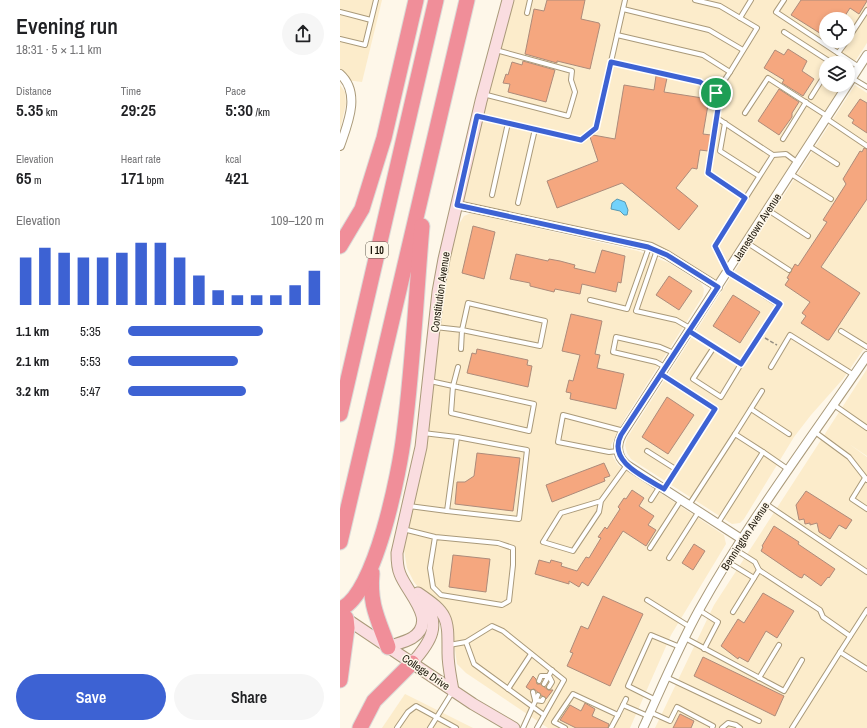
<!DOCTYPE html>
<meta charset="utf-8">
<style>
body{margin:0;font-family:"Archivo Narrow",sans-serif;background:#f6f6f6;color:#202124;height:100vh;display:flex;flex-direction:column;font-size:15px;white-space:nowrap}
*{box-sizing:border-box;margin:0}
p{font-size:13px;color:#757577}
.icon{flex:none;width:22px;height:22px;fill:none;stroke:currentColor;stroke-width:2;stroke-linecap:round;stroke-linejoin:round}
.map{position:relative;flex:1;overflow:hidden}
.side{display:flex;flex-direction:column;background:#fff;width:340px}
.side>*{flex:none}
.buttons{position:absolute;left:479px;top:12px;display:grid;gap:8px}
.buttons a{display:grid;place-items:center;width:36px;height:36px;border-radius:50%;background:#fff;box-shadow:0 2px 6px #0003;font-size:20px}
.pin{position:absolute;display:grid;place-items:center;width:34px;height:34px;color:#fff;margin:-17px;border:2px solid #fff;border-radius:50%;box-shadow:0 1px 4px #0007}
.round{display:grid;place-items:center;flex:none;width:42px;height:42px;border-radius:21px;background:#f6f6f6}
.head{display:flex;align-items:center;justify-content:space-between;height:68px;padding:0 16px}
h1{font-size:22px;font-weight:600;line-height:30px}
.stats{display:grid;grid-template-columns:repeat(3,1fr);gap:6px;height:68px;padding:4px 16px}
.stats div{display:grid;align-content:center}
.stats b{font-size:17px;font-weight:600}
.stats small{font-size:11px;font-weight:400}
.stats p{font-size:11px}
.chart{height:112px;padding:8px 16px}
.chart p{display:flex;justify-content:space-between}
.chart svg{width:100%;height:72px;margin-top:4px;stroke:#3d62d3;stroke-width:6}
.button{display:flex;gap:8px;margin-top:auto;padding:8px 16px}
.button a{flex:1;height:46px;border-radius:24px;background:#3d62d3;color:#fff;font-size:16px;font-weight:600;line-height:46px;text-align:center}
.button a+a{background:#f6f6f6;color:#202124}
ul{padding:0 16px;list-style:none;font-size:13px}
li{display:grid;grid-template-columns:64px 48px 1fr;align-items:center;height:30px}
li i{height:10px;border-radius:5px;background:#3d62d3}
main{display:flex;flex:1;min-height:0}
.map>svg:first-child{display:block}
.built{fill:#fceccb;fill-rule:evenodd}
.water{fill:#72d2fb;stroke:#5899b2}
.building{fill:#f5a77f;stroke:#ad8b7a}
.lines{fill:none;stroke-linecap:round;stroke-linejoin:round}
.lane-casing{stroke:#aa9a7a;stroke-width:6}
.street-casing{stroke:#aa9a7a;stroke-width:10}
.secondary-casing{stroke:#aa9a7a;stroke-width:13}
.highway-casing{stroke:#dbdad8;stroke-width:17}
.path{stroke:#958e81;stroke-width:1.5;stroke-dasharray:4 2;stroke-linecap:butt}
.lane{stroke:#fff;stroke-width:4}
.street{stroke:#fff;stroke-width:8}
.secondary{stroke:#fadde0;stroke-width:11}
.highway{stroke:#f08e99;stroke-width:15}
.route-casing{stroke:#fff;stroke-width:8}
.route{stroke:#3d62d3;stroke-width:5}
.labels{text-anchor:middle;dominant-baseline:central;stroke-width:3;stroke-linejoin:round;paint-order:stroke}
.shield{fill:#fef7e9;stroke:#5f594c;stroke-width:1}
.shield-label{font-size:10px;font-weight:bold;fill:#1b1509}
.street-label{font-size:11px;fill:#1b1509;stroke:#fef7e9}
</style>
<main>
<section class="side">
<div class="head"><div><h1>Evening run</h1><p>18:31 · 5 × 1.1 km</p></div><a class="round"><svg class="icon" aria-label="share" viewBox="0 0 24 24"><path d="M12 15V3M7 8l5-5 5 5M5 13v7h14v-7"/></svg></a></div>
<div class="stats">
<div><p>Distance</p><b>5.35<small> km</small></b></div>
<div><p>Time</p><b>29:25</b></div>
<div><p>Pace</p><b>5:30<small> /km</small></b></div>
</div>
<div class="stats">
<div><p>Elevation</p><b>65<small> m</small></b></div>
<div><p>Heart rate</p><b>171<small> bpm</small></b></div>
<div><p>kcal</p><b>421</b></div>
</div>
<div class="chart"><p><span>Elevation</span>109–120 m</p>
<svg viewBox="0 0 160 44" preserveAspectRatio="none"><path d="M5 44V15M15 44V9M25 44V12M35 44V15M45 44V15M55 44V12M65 44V6M75 44V6M85 44V15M95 44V26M105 44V35M115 44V38M125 44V38M135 44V38M145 44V32M155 44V23"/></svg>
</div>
<ul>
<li><b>1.1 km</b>5:35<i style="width:69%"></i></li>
<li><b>2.1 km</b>5:53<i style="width:56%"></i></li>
<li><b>3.2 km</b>5:47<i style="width:60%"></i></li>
</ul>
<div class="button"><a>Save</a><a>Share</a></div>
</section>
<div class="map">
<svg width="527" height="728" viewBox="0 0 527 728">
<rect width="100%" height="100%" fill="#fef7e9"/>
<!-- built -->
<g class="built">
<path d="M 0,0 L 42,0 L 22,82 L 6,80 L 0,74 Z"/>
<path d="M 168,0 L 527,0 L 527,43 L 510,69 L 512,78 L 378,287 L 327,255 L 117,205 ZM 486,19 L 508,19 L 508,41 L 486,41 ZM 486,63 L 508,63 L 508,85 L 486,85 Z"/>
<path d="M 0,85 L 5,92 L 6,104 L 0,130 Z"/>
<path d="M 515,85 L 527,93 L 527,344 L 503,379 L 471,415 L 454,437 L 404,519 L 400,523 L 392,524 L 291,459 L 287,453 L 285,445 L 287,438 Z"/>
<path d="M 131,213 L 298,251 L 329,263 L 361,283 L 364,289 L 363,296 L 285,418 L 271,445 L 273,457 L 278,465 L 384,535 L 386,544 L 331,635 L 290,728 L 208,728 L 126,673 L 117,664 L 112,629 L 74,582 L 67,568 L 64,550 L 87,443 L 100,311 L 108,267 L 116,229 L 124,216 Z"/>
<path d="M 527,369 L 527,456 L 509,444 L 527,457 L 527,728 L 315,728 L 374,605 Z"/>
<path d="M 65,694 L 133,728 L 42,728 Z"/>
</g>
<!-- water -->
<path class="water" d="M 277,199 L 285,202 L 288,210 L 287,215 L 284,215 L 280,211 L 271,209 L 272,203 Z"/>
<!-- building -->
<g class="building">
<path d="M 207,0 L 245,0 L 241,19 L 259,23 L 260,25 L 250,69 L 217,61 L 217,63 L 185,54 L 194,9 L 204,11 Z"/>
<path d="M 461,0 L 527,0 L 527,1 L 519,14 L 510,8 L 503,19 L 486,19 L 486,37 L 451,15 Z"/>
<path d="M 448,49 L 467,61 L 462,71 L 474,79 L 463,96 L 442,83 L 444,80 L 424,68 L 435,50 L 444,55 Z"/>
<path d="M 183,61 L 215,70 L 206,102 L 168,92 L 170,84 L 163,83 L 166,74 L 168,75 L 172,62 L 182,65 Z"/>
<path d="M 316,76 L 327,78 L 324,92 L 369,99 L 363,134 L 371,135 L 368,151 L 360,150 L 357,169 L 352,168 L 336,188 L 358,206 L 339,230 L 282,183 L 217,208 L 207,181 L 258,161 L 250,137 L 253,135 L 275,139 L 284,85 L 314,90 Z"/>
<path d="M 439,89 L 459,102 L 452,113 L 452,117 L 439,135 L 418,121 Z"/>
<path d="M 520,99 L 527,103 L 527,133 L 512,123 L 514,120 L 508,116 Z"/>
<path d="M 524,148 L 527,149 L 527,199 L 481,267 L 520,293 L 489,340 L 487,340 L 461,323 L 466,316 L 462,313 L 470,302 L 445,285 L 449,279 L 447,278 L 455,264 L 458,266 L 487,222 L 483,220 L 506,184 L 503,179 L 520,151 L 522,152 Z"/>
<path d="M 133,226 L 155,232 L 144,279 L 122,273 Z"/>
<path d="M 262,250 L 285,256 L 281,283 L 278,282 L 276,292 L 242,284 L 240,294 L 215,289 L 214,292 L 190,286 L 190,283 L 170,279 L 176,254 L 208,261 L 209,259 L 220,261 L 235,265 L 234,268 L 255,273 Z"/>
<path d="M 329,276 L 352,291 L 339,310 L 316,295 Z"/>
<path d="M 393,295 L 420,312 L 400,343 L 373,326 Z"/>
<path d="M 231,314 L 262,321 L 255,354 L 260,355 L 257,368 L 284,374 L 276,409 L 230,399 L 231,393 L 226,392 L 229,380 L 233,381 L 240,355 L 222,351 Z"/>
<path d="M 137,349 L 188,360 L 187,365 L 192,366 L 188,387 L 127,373 L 132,353 L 136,354 Z"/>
<path d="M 327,397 L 354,415 L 328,454 L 302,437 Z"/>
<path d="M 137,453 L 180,458 L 173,511 L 115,504 L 117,482 L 125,482 L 134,476 Z"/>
<path d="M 264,463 L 270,476 L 264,478 L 265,481 L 212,502 L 206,485 Z"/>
<path d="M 292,490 L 304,498 L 299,506 L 314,516 L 308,525 L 316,530 L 306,546 L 283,531 L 248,586 L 242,582 L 239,587 L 229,581 L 229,584 L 195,574 L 199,560 L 210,563 L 211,560 L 222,563 L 221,566 L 237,571 L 246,557 L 249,558 L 261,538 L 258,537 L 265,527 L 267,529 L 280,509 L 278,507 L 284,498 L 286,499 Z"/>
<path d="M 466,491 L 512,520 L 506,529 L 499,525 L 490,539 L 479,532 L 477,523 L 470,525 L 470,523 L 465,524 L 464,519 L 459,520 L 456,505 Z"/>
<path d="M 434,526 L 459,542 L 458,544 L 495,569 L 489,578 L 488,577 L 481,586 L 464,574 L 462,578 L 459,577 L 421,551 L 423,547 L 422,546 Z"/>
<path d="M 354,544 L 365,551 L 353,570 L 342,563 Z"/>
<path d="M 113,555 L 150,559 L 146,592 L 109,587 Z"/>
<path d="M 423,593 L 454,611 L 437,638 L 426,631 L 408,662 L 399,657 L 398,659 L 381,646 L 398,619 L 404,623 Z"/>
<path d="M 263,596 L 303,614 L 270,686 L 227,666 L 233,653 L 230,652 L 241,626 L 248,629 Z"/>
<path d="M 363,657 L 444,696 L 435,716 L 354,676 Z"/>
<path d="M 193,676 L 196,679 L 197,684 L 201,684 L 208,690 L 213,690 L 206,699 L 194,689 L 190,690 L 186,687 Z"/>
<path d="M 245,703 L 255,709 L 252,716 L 269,724 L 268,728 L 236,728 L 220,720 L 230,705 L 241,711 Z"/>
<path d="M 340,714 L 354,721 L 351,728 L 333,728 Z"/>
</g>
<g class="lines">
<defs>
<g id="lane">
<path d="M 444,0 L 436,12 L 498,53"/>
<path d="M 283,9 L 369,30 L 403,50"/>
<path d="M 0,12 L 31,20"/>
<path d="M 187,13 L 190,0"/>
<path d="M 400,18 L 411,0"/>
<path d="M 444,32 L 492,63"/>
<path d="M 277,35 L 363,55 L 390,72 L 417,28 L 380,6 L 355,0"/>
<path d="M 0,39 L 25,45 L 36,0"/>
<path d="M 508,39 L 527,10"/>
<path d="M 507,41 L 498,53 L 519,67"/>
<path d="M 271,62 L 360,82 L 376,93"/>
<path d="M 512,78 L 527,87"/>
<path d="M 143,94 L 228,116 L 235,92 L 231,80 L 232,71 L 156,50"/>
<path d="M 471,97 L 486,73"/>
<path d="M 405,113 L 428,78 L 487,116"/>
<path d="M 138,116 L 241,140 L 256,128 L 285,0"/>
<path d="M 377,118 L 368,173 L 405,198"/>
<path d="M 487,119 L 527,146"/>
<path d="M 385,123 L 380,151 L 419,176"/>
<path d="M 443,139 L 466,102"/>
<path d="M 469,146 L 497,164"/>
<path d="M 433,155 L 446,154 L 458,163"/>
<path d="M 451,174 L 491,199"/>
<path d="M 152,195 L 168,123"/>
<path d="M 178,203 L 195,129"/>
<path d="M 428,210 L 468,236"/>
<path d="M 406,242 L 449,270"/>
<path d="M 317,250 L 296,311 L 336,320 L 350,328"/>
<path d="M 250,300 L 287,309 L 309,247"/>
<path d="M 95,327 L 122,330 L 200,346 L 205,321 L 128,303 L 122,330 L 121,349"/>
<path d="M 349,331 L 401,364 L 439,305 L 388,272 L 375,246 L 433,155 L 377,118 L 380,96 L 376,93 L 390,72"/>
<path d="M 501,331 L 527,347"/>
<path d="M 374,347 L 353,379 L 381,397 L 401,364"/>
<path d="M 325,367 L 316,362 L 273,352 L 276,337 L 320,347 L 334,353"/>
<path d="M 431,367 L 450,335 L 514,375"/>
<path d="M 321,374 L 375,409 L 324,489"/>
<path d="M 90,381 L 113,386 L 111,413 L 189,431 L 194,404 L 113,386 L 118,367"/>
<path d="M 494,405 L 527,428"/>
<path d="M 411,409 L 449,434"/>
<path d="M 475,432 L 509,457 L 527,480"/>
<path d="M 395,434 L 422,391"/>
<path d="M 278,451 L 269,452 L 218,442 L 223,415 L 284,431"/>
<path d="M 307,451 L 337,470"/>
<path d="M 423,452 L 449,470"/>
<path d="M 525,478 L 512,499 L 527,509"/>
<path d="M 311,500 L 320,486"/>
<path d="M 261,501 L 221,513 L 203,542 L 233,551 L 259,512 L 261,501 L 287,465"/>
<path d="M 426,504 L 527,572"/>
<path d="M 349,505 L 395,434 L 423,452 L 378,523"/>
<path d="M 69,506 L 107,511 L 117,437 L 83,433"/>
<path d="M 107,511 L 179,519 L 187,450 L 117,437"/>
<path d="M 63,529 L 95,537 L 158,543 L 173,548 L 173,565 L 169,601 L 162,605 L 101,595 L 93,587 L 90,568 L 95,537"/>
<path d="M 310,548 L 341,500"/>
<path d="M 396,550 L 415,562 L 419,570"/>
<path d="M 329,558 L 359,511"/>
<path d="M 388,562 L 414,578"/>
<path d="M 307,600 L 350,627"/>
<path d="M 359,610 L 378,622 L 364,649"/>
<path d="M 393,612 L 419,570 L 480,610 L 483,617 L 510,636"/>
<path d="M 345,638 L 444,691 L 462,660"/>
<path d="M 126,642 L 134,664 L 204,715"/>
<path d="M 109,645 L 126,642 L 152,626 L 163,631 L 224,680 L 197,728"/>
<path d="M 500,652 L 527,610"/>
<path d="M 209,676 L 212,682 L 209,687"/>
<path d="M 326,677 L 419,721"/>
<path d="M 419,678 L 439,645"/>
<path d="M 199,681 L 201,676 L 209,676"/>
<path d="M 204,684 L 212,670"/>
<path d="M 168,689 L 191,654"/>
<path d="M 193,692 L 195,700"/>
<path d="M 195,700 L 202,701 L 203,699"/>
<path d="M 316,700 L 288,686 L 311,635 L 340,647"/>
<path d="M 283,705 L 308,716"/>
<path d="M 310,712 L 330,721 L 337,707 L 373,726 L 372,728"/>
<path d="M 278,715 L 286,699"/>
<path d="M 57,728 L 68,712 L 76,706 L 116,728"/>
<path d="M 90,728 L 113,691"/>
<path d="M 183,728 L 198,695"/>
<path d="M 225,728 L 214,722 L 233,694 L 278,715 L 271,728"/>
<path d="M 382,728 L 388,723 L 396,725 L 400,728"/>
<path d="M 452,728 L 500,652 L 527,669"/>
</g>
<g id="street">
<path d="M 0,74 C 21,93 8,123 0,146"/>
<path d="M 117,205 L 311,247 L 327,255 L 378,287"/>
<path d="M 403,540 L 287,465 C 275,455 276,443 284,431 L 527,55"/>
<path d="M 303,728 C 321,689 338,648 359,610 C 408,522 470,440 527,356"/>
</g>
<g id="secondary">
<path d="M 78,593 C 109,614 108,618 108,653 C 108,666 111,678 113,691"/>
<path d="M 2,616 L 133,704 L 174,728"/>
<path d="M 48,647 C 56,644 65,642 72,638 C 99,621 67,593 60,574 C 57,567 57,561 57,553 L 81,447 L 98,292 L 104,259 L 141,101 L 168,0"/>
<path d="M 72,663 C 91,642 102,625 83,599"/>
</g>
<g id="highway">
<path d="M 0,246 L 22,209 L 44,138 L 76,0"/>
<path d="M 0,414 L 96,0"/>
<path d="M 0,542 L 127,0"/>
<path d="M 32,573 C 29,604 38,619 48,647"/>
<path d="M 0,609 C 35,597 60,470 64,434 C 73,365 76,296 82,226"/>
<path d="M 0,680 L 7,628 L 6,618"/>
<path d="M 20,728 L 34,701 L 72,663"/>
</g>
</defs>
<!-- lane casing -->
<use href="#lane" class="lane-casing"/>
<!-- street casing -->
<use href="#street" class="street-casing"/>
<!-- secondary casing -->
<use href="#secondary" class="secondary-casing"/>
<!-- highway casing -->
<use href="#highway" class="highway-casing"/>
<!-- path -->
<path class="path" d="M 425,338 L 437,345"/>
<!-- lane -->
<use href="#lane" class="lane"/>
<!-- street -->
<use href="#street" class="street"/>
<!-- secondary -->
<use href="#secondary" class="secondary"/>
<!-- highway -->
<use href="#highway" class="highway"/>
</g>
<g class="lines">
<defs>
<path id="route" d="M 376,93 L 360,82 L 271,62 L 256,128 L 241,140 L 137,116 L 117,205 L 308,247 L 327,255 L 378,287 L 281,435 C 267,462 305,477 324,489 L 375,409 L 321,374 L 349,331 L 401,364 L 440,304 L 388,272 L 375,246 L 405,198 L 368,173 L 380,96 L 376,93"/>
</defs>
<!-- route casing -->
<use href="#route" class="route-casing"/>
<!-- route -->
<use href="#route" class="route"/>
</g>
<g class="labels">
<!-- shield labels -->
<rect class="shield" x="26" y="242" width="22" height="16" rx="3"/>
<g class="shield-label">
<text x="37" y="250">I 10</text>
</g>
<!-- street labels -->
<g class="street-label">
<text transform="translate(417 227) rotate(-57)">Jamestown Avenue</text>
<text transform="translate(100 292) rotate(-82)">Constitution Avenue</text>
<text transform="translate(405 536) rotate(-57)">Bennington Avenue</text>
<text transform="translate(86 672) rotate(34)">College Drive</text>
</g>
</g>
</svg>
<div class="buttons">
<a><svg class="icon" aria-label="locate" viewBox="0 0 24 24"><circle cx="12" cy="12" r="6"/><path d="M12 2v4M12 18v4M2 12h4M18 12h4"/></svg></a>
<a><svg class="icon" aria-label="layers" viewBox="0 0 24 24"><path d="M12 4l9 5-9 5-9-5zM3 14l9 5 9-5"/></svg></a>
</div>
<div class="pin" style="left:376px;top:93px;background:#1e9e55"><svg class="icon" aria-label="arrive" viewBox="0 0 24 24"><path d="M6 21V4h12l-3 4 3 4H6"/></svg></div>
</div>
</main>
